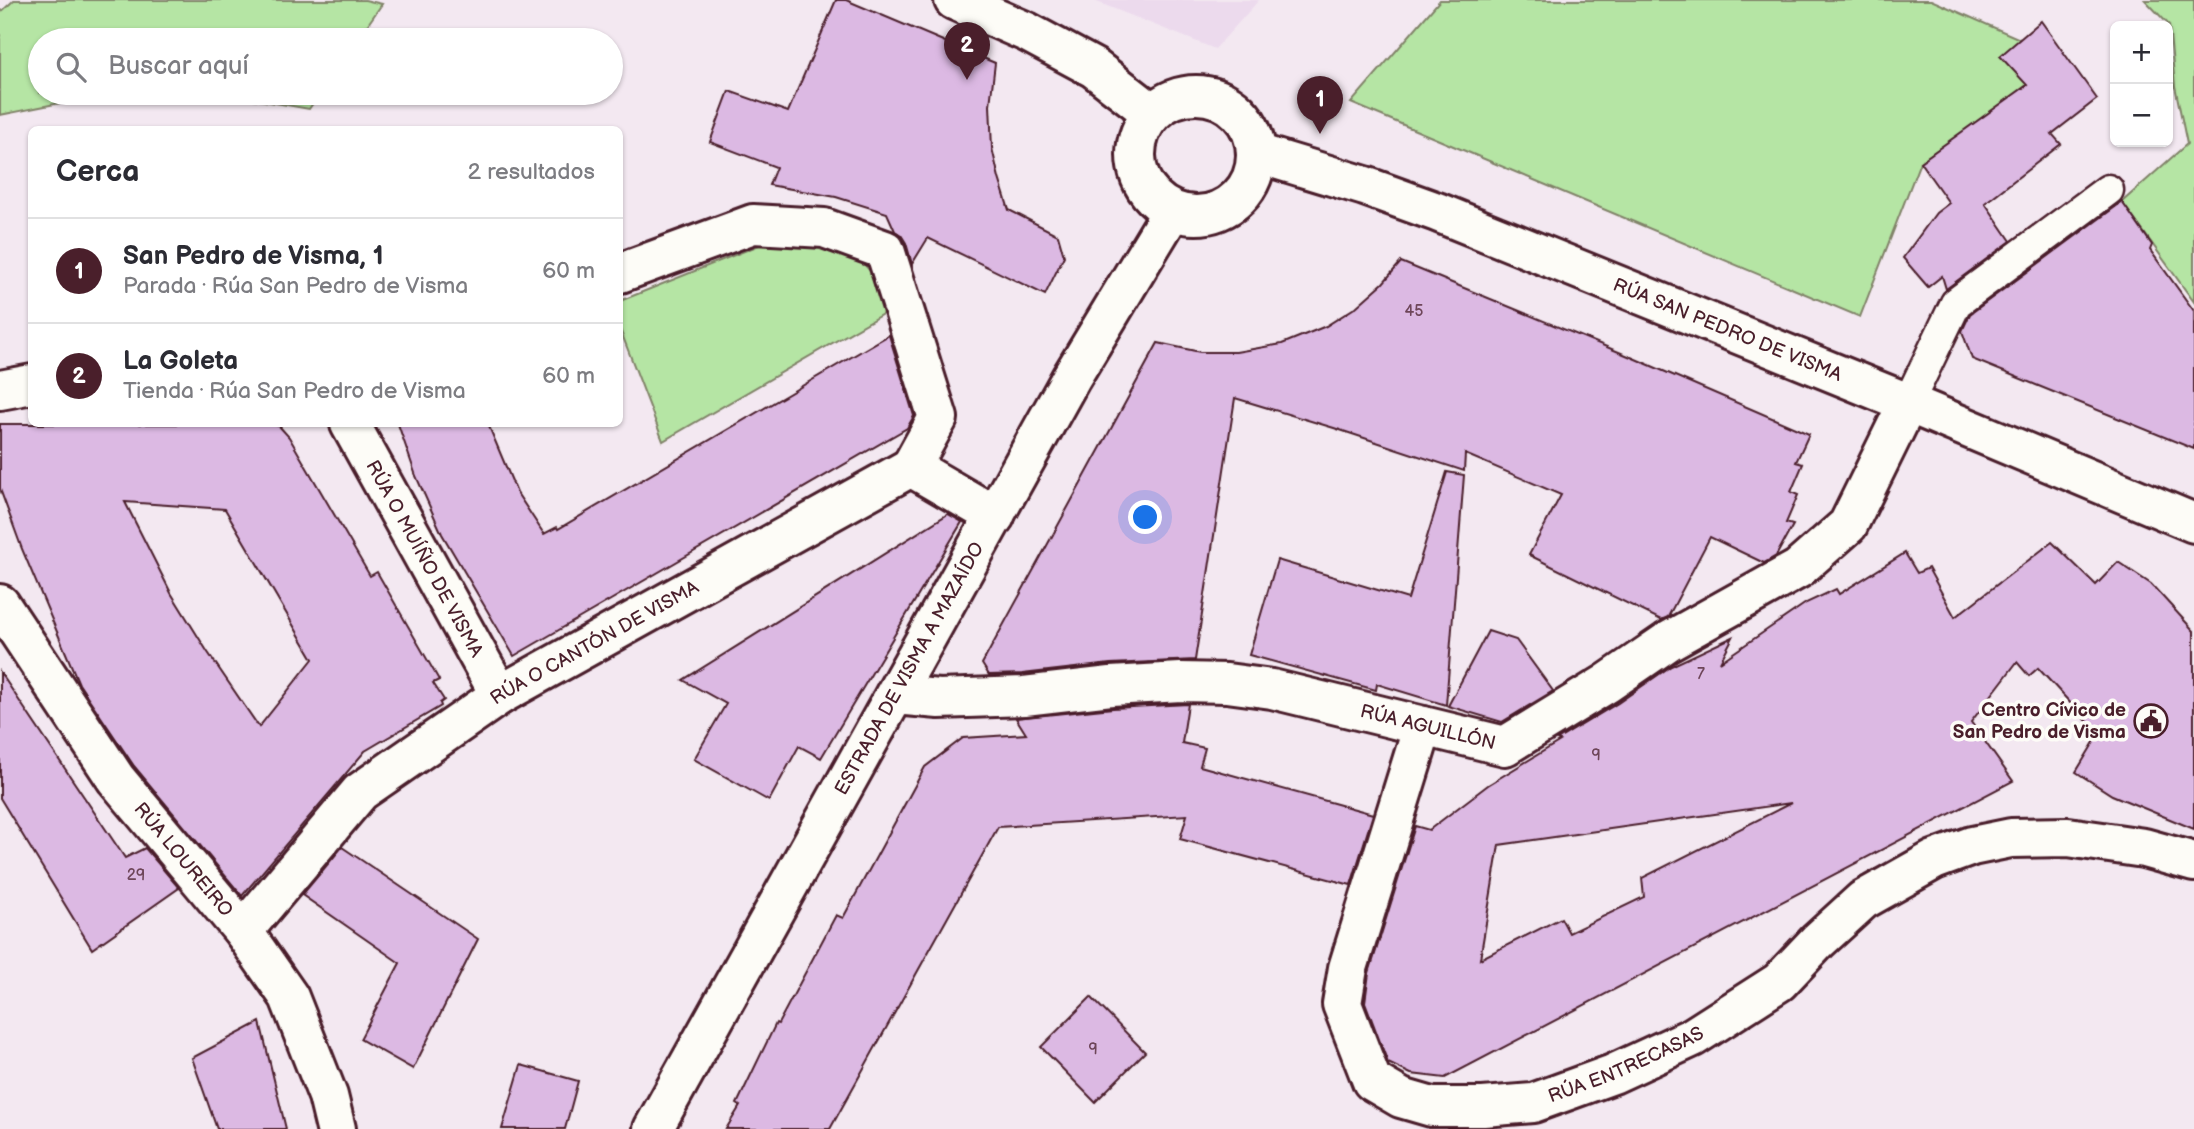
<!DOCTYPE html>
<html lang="es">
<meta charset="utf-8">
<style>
body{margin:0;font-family:"Balsamiq Sans",sans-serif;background:#f7f7f7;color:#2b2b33}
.controls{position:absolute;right:21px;top:21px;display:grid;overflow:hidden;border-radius:10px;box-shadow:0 2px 5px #0004}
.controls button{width:63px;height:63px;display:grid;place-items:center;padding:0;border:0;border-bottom:2px solid #e1e1e2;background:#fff;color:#2b2b33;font:35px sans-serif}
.you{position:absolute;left:1146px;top:518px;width:24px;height:24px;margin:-18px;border:5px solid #fff;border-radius:50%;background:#1a73e8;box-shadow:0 0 0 10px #1a73e833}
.badge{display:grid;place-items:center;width:46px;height:46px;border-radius:50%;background:#4a1f2b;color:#fff;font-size:23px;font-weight:700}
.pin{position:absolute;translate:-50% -58px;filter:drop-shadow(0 2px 4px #0008)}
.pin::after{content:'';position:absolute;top:37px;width:24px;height:21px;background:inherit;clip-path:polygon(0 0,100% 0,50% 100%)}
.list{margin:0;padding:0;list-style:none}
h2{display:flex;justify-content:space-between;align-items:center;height:91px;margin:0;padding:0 28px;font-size:30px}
h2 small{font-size:23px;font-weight:400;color:#7c7c81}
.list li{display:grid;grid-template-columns:46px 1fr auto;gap:21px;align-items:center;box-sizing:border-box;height:105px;padding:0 28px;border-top:2px solid #e1e1e2}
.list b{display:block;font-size:26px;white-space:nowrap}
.list p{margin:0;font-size:23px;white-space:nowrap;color:#7c7c81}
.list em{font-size:23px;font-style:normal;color:#7c7c81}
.icon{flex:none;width:38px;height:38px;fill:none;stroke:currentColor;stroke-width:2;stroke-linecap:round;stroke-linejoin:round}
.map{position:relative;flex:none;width:2194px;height:1129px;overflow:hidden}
.search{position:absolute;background:#fff;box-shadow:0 2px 5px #0004;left:28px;top:28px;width:595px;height:77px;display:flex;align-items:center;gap:18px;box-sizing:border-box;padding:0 24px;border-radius:38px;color:#7c7c81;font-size:26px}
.panel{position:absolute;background:#fff;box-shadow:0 2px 5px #0004;left:28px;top:126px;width:595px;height:301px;border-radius:10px}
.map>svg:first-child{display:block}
</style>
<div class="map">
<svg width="2194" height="1129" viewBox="0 0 2194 1129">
<rect width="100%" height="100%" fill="#f3e8f1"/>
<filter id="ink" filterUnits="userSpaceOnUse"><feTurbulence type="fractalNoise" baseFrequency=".0143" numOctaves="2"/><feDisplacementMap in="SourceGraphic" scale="14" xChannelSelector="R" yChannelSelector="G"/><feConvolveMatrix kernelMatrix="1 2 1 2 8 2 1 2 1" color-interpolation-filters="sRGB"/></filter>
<g filter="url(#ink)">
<path fill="#ecdaed" d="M1092,0H1259L1215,49Z"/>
<g fill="#b5e5a4" stroke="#808268" stroke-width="2">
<path d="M14,0H365L382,4L357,40H40V93H110L0,115V13Z"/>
<path d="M1440,0H1931L2068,60L1920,162L1860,317L1351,103Z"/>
<path d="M2145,0H2194V302L2122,202L2187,144L2175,86L2169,25Z"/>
<path d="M220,93H320L309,109Z"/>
<path d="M772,240H812L847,253L863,263L881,283L891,309L663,441L620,329V301Z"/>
</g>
<g fill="#dcb9e3" stroke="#4a1f2b" stroke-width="2" fill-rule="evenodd">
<path d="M836,0H846L995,63L990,105L992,148L999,178L1009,210L1058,235L1064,256L1045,295L928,238L912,264L906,243L901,235L895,231L887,213L836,197L769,185L776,167L710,142L729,91L788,112Z"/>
<path d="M2041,21L2097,99L2052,134L2061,144L1985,203L2011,241L1946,289L1942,276L1928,287L1903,258L1936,213L1949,203L1920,162L2027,85L2000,56Z"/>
<path d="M2122,202L2152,245L2150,250L2194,311V449L1972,359L1962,331L1970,314Z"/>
<path d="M1401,262L1631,357L1809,434L1796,462L1803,464L1791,492L1798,495L1786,523L1793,525L1776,556L1764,563L1710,537L1668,617L1661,620L1529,555L1561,495L1465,454L1464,471L1334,428L1235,398L1195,660L1110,664L1022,674L989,675L982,664L1158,343L1200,352H1236L1282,344L1326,326L1356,307L1383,283Z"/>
<path d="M889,335L914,416L907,428L514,656L442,534L416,476L398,424H488L517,493L544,534L557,527L558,529Z"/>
<path d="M0,424H272L279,426L289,437L370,576L377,572L439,680L433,683L444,700L440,703L441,706L365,751L242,896L134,766L79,684L22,549L0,489ZM125,502L225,509L313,659L259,727L207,651L171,593Z"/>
<path d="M1447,472L1464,475L1446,705L1377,684L1376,690L1249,655L1277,560L1408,599Z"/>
<path d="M948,514L962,522L821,758L799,746L769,801L694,759L726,704L683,680Z"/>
<path d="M2052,542L2096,585L2118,562L2151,584L2194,631V829L2112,795L2076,772L2099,734L2038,668L2029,676L2017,662L1971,722L2013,781L1445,1078L1411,1074L1388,1063L1365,1002L1369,973L1415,826L1429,830L1488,785L1560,741L1557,740L1618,703L1671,666L1733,637L1720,662L1806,603L1836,589L1839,594L1905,553L1917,573L1928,568L1955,617ZM1791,803L1642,878L1644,897L1569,933L1561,918L1480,959L1499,845Z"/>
<path d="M1488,631L1516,640L1553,691L1502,722L1448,706Z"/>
<path d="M0,672L125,858L145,848L179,888L92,949L0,798Z"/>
<path d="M1188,704L1182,743L1205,748L1200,766L1373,814L1351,885L1180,839L1187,815L998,827L830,1129H726L740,1106L737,1104L776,1023L778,1024L836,915L843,918L925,767L963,738L1026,734L1016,718L1113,708Z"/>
<path d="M342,847L478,939L413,1069L360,1039L400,963L302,895Z"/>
<path d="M1091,997L1145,1052L1095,1102L1041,1047Z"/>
<path d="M260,1022L286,1129H217L192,1058Z"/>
<path d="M521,1065L578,1081L565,1129H502Z"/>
</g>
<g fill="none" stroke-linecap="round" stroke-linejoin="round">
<defs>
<path id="service" d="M1908,403L1956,303L2108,190"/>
<g id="minor">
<path d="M954,0L1027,32L1094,68L1152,113"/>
<circle cx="1196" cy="155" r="60"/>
<path id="s1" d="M1256,153L1365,186L1437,212L1908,403L2194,523"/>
<path d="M620,273L753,224L824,228L885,250L938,418L911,467"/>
<path d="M0,390L32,384"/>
<path id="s2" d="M350,424L500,695"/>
<path d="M911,467L995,516"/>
<path id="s3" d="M0,604L116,779L243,931L289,997L328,1096L336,1129"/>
<path id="s4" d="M895,695L939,699L1024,696L1111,686L1181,682L1227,683L1272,689L1505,746L1606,684L1667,642L1798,569L1848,525L1908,403"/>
<path id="s5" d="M1423,726L1348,968L1342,1004L1372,1081L1401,1098L1432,1107H1483L1533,1103L1613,1074L1693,1037L1779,982L1818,941L1863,900L1934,860L1972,846L2011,838L2068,837L2144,848L2194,862"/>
<path id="s6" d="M243,931L360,792L500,695L911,467"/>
<path id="s7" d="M653,1129L1071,378L1172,211"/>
</g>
</defs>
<use href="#service" stroke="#4a1f2b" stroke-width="35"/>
<use href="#minor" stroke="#4a1f2b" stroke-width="44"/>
<use href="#service" stroke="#fdfcf7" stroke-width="30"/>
<use href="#minor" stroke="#fdfcf7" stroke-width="38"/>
</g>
</g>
<defs>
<symbol id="civic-ring" viewBox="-11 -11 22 22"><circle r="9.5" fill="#fdfcf7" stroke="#4a1f2b" stroke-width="1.5"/><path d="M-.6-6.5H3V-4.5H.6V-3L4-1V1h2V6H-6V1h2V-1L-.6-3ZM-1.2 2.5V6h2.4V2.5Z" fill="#4a1f2b"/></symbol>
</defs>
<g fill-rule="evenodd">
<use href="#civic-ring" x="2132" y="702" width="38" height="38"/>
</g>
<g text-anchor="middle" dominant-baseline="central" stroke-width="7" stroke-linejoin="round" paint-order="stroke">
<g font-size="16" fill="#6e4659">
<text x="1414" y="311">45</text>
<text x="1701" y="674">7</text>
<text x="1596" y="755">9</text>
<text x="136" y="875">29</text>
<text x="1093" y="1049">9</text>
</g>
<g font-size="19" fill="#4a1f2b" stroke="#fdfcf7">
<text stroke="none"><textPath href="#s1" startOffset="504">RÚA SAN PEDRO DE VISMA</textPath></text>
<text stroke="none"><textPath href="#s2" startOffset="154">RÚA O MUÍÑO DE VISMA</textPath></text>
<text stroke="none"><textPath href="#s6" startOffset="460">RÚA O CANTÓN DE VISMA</textPath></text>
<text stroke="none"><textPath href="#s7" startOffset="527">ESTRADA DE VISMA A MAZAÍDO</textPath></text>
<text stroke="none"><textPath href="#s4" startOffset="539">RÚA AGUILLÓN</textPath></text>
<text stroke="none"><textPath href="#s3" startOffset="315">RÚA LOUREIRO</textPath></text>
<text stroke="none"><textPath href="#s5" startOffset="640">RÚA ENTRECASAS</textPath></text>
</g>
<g font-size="19" font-weight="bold" fill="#4a1f2b" stroke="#fdfcf7" text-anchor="end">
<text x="2126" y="710">Centro Cívico de<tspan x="2126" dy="22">San Pedro de Visma</tspan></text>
</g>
</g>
</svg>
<div class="controls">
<button>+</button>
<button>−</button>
</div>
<div class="you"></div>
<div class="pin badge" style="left:1320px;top:134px">1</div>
<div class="pin badge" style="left:967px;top:80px">2</div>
<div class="search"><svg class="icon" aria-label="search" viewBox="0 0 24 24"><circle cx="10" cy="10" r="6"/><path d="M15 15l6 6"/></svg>Buscar aquí</div>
<section class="panel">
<h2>Cerca<small>2 resultados</small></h2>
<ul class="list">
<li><span class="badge">1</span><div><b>San Pedro de Visma, 1</b><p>Parada · Rúa San Pedro de Visma</p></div><em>60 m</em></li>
<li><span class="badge">2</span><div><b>La Goleta</b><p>Tienda · Rúa San Pedro de Visma</p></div><em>60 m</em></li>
</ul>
</section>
</div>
